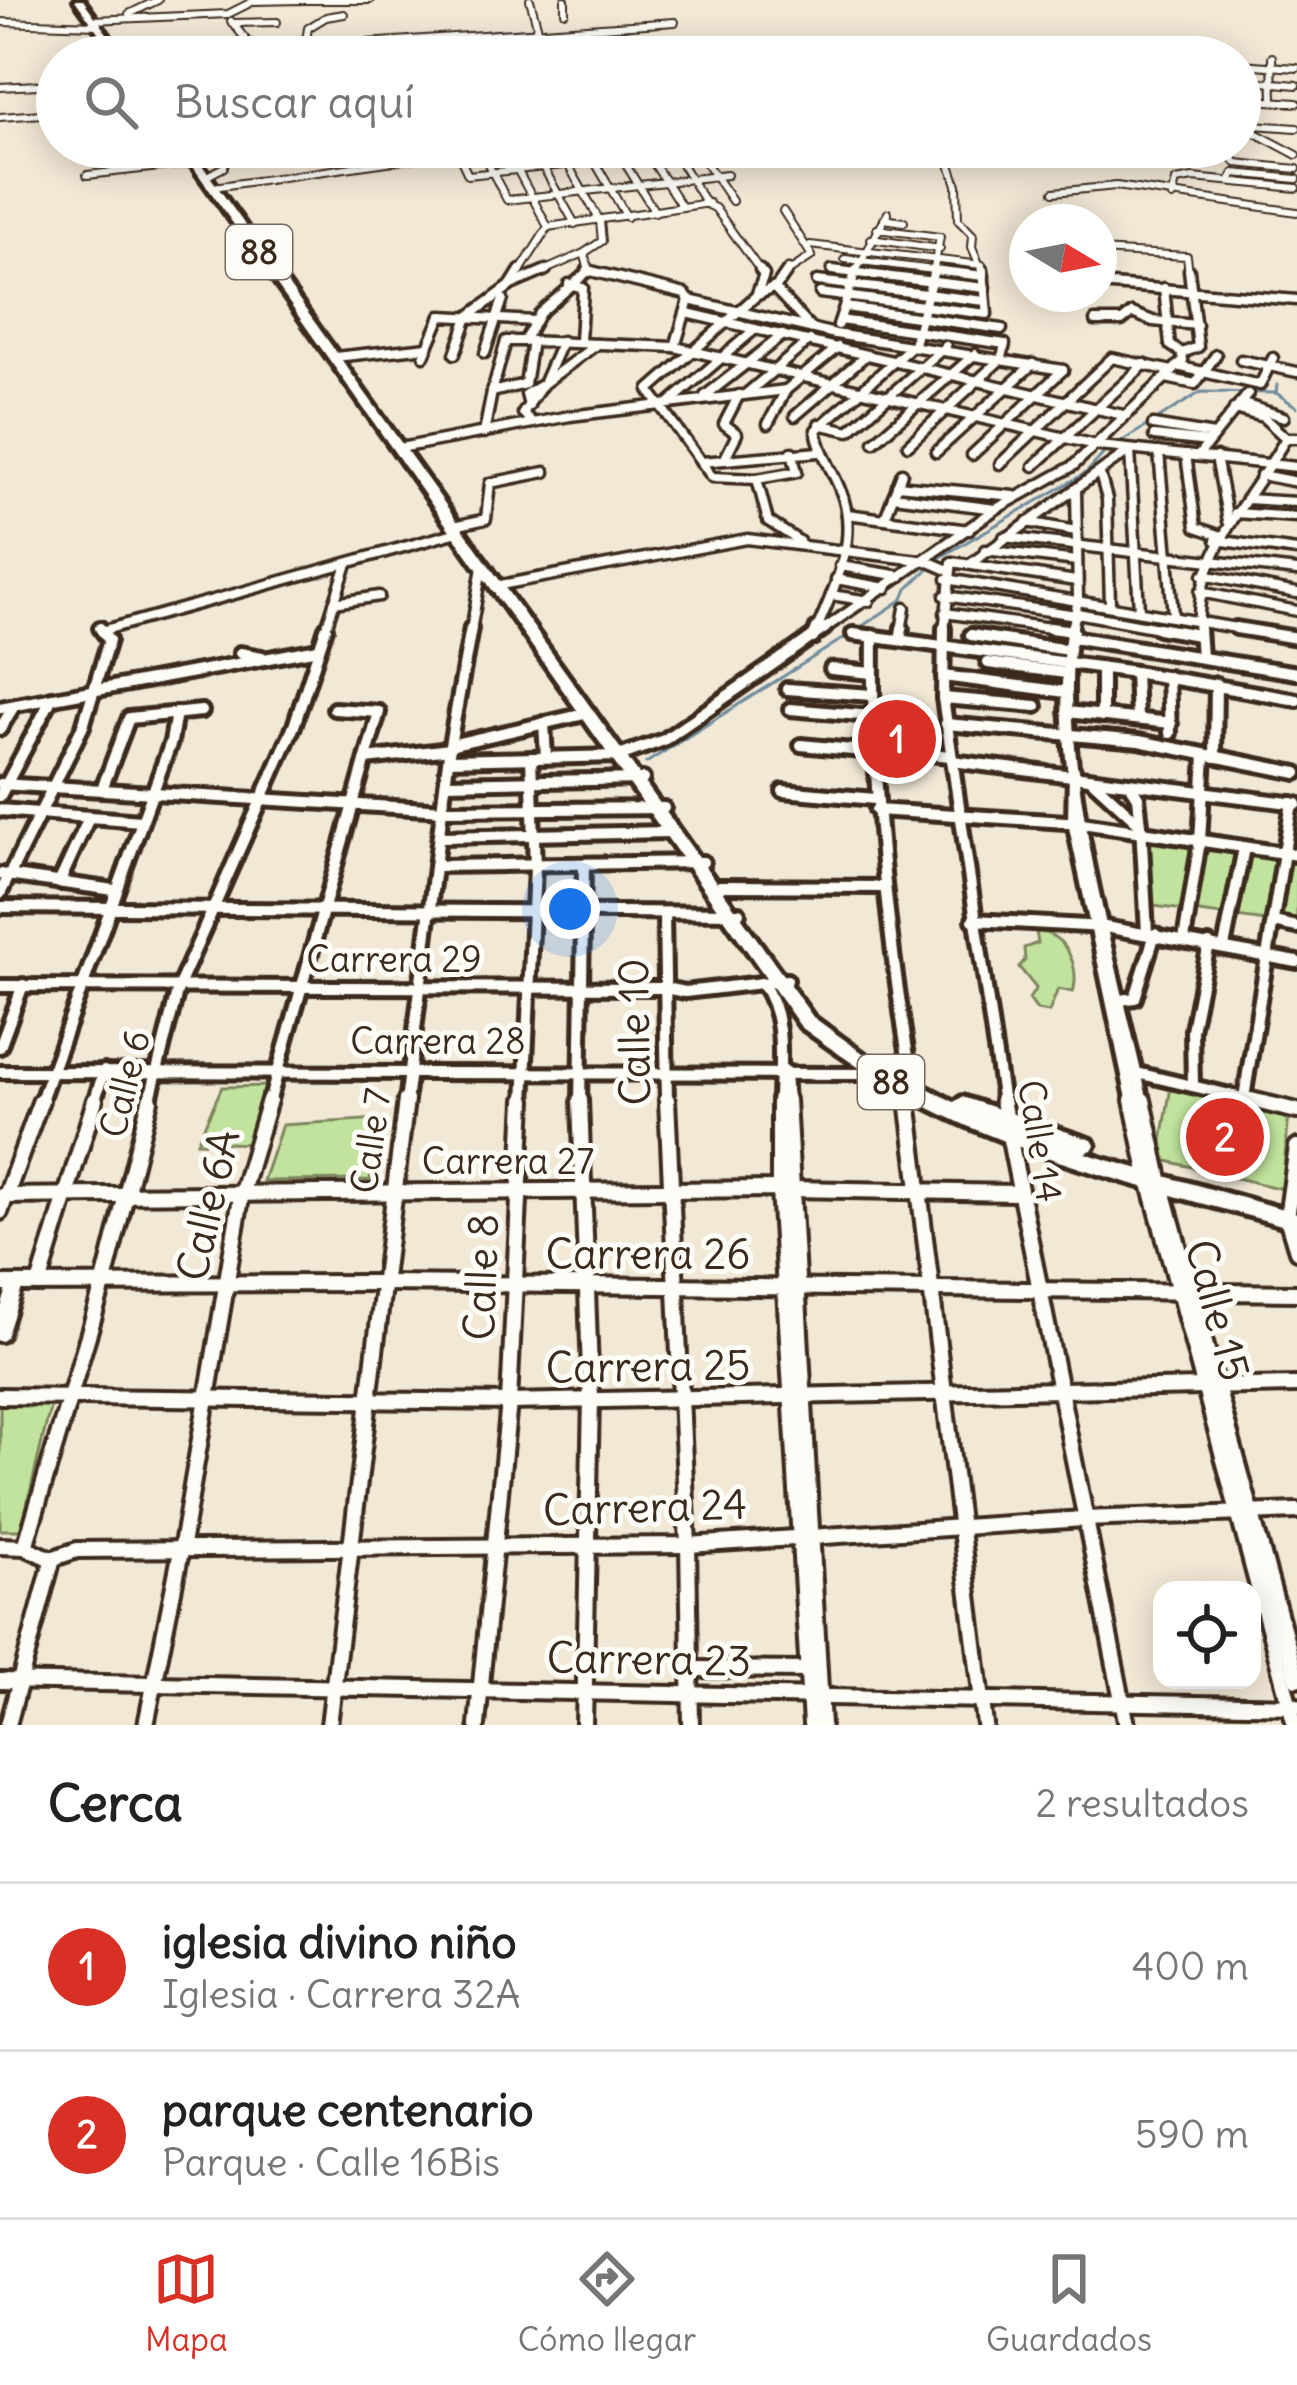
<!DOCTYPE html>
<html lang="es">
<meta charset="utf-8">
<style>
body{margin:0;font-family:Delius,sans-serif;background:#f6f6f6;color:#222}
.controls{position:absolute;right:36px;bottom:36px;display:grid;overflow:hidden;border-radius:24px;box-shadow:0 6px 30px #0003}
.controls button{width:108px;height:108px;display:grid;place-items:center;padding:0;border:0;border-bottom:3px solid #e0e0e0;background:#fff;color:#222;font:60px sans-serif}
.compass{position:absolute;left:1009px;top:204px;width:108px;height:108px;border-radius:50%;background:#fff;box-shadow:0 6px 30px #0003;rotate:100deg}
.you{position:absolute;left:570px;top:909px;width:42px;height:42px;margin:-30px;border:9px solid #fff;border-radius:50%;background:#1a73e8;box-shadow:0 0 0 18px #1a73e833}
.badge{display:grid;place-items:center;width:78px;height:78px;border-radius:50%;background:#d93025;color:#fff;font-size:39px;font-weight:700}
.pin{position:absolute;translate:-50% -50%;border:6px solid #fff;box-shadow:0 3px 12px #0006}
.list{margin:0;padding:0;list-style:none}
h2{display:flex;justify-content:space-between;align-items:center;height:156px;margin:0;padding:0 48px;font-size:51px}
h2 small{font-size:39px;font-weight:400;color:#767676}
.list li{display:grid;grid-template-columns:78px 1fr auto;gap:36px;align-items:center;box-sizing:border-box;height:168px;padding:0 48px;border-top:3px solid #e0e0e0}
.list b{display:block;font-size:45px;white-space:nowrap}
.list p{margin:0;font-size:39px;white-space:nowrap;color:#767676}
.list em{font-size:39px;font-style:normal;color:#767676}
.icon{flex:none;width:66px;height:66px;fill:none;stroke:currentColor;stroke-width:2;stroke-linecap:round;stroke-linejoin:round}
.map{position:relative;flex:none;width:1297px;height:1725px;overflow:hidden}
.search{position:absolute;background:#fff;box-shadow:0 6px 30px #0003;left:36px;right:36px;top:36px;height:132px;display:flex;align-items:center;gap:30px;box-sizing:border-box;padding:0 42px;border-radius:66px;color:#767676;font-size:45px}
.sheet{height:492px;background:#fff}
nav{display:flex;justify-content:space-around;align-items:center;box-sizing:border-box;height:168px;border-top:3px solid #e0e0e0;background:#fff;font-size:33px;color:#767676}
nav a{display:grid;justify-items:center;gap:6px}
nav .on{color:#d93025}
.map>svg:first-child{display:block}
</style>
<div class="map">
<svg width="1297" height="1725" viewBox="0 0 1297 1725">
<rect width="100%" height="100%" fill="#f2e8d6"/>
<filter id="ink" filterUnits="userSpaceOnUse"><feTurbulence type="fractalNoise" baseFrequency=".00833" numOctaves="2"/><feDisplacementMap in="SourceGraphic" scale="24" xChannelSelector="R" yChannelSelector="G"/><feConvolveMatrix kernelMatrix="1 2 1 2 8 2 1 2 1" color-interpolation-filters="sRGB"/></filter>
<g filter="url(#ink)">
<g fill="#c1e39d" stroke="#7e865e" stroke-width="3">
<path d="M1146,842L1297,861V925L1146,905Z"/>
<path d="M1036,932C1065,932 1081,967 1073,992L1058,989L1049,1012L1037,1010L1029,999L1036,988L1019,967L1025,960L1024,948L1038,943Z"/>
<path d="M270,1086L255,1144L197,1142L222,1087Z"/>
<path d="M1171,1086L1289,1115L1282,1189L1159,1159Z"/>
<path d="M380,1119L370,1180L263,1181L282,1125Z"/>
<path d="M0,1402L51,1404L21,1530H0Z"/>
</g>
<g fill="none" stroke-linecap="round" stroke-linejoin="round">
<g stroke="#708c9e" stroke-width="3">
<path d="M1277,385L1276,393L1297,407"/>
<path d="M1116,445L1201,392L1276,393"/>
<path d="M855,631L903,599L907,589L941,557L1087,472L1107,450"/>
<path d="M646,763L847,636"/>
</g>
<defs>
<g id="minor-far3">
<path d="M301,0H370"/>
<path d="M565,0V12"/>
<path d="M129,14L158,0"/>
<path d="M93,20L228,14L254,1L303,0"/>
<path d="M231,21L247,41"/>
<path d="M0,22L98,25"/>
<path d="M232,23L277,22"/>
<path d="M305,46L308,28L326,17L344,14"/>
<path d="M990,50L992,57"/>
<path d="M162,57L675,22"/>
<path d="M322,57L331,50"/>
<path d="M527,57L537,25L530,0"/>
<path d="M1272,57L1273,101"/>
<path d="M1240,64L1297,68"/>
<path d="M1240,80L1297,85"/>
<path d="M0,87L57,84"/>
<path d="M1240,99L1297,103"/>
<path d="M0,117L57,113"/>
<path d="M1240,124L1297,128"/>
<path d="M1240,125L1297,155"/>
<path d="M455,147L468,175L698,151L732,201"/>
<path d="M479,147L507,200L727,175"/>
<path d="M505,147L548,227"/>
<path d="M532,147L575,224"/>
<path d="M558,147L600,221L602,241L584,253L590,273"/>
<path d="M586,147L627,217"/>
<path d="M615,147L655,212"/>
<path d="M944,147L957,185L958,220L973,235L972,247L983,273"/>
<path d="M1097,147H1119"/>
<path d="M1181,147L1232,157L1236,163L1297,169"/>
<path d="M675,153L706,204L715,208L762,273"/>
<path d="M649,156L682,207"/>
<path d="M87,175L196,163"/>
<path d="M207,176L224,167L226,155L241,147"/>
<path d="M1230,181L1234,173L1297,179"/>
<path d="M213,187L457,152"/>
<path d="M1054,192L1116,186L1297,212"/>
<path d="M1172,197L1176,181L1193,178L1297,188"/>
<path d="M783,211L812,256L786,273"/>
<path d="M884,219L904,222"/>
<path d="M548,227L709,203"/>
<path d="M877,229L940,237L933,273"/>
<path d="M871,239L940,249"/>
<path d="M810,245L982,265"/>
<path d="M1099,251L1187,256L1189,273"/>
<path d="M1102,252L1104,273"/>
<path d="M845,259L958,273"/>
<path d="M832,270L856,273"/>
<path d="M519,273L548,227"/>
<path d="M539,273L584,253"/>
<path d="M855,273L888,213"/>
</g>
<g id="minor-far2">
<path d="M587,270L685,294L689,300L675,347"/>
<path d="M760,270L764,275L756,296L649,390L712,477L757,479L797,472L792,452"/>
<path d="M832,270L985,288"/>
<path d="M933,270L984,276"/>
<path d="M1104,270L1105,285"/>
<path d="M587,272L540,313L524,341L675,347L1100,446L1297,467"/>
<path d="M817,281L985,301"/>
<path d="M569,284L583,288L580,341"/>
<path d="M1099,284L1297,300"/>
<path d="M511,285L546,270"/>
<path d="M774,288L811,328"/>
<path d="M1164,288L1170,345L1182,353"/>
<path d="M820,293L987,314L983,270"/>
<path d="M756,296L777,286L788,270"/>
<path d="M689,300L835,334L1063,370"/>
<path d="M845,307L1002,329"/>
<path d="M687,313L1123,415"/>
<path d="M1132,313L1153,321L1197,325"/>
<path d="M840,320L1005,344L1002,358L908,445"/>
<path d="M1095,321H1122L1132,313"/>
<path d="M838,325L856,270"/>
<path d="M524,341H506L492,392L525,384L532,341"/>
<path d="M485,353L503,299"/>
<path d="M1182,353L1198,347L1189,270"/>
<path d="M455,354L468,317L510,286L520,270"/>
<path d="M424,356L441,316L535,321"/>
<path d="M335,357L428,347"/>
<path d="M1241,360L1297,372"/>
<path d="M1177,366L1260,385L1273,358"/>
<path d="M1166,378L1195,384L1216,355"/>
<path d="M746,394L810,340"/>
<path d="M705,396L783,335"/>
<path d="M669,403L754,330"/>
<path d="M1240,403L1284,417"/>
<path d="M529,406L526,394L543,384L562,341"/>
<path d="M1234,409L1263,417L1286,438H1297"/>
<path d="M795,416L865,356"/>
<path d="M533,423L523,413L543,384L597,344"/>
<path d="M768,424L786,390L838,347"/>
<path d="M819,424L849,431L946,346"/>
<path d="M1153,425L1214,435"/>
<path d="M484,433L492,392"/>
<path d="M1154,436L1208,442"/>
<path d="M874,442L975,354"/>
<path d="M400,448L570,416L786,390"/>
<path d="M1130,450L1139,610"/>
<path d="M936,452L1033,364"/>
<path d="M1159,452L1173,615"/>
<path d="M972,455L1063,370"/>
<path d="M1186,455L1196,527L1219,535"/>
<path d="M1198,456L1248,394"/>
<path d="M1216,457L1228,521"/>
<path d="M725,458L737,434L724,424L739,395"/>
<path d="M701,462L819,452"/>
<path d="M1000,464L1112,358L1172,371"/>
<path d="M1034,466L1145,364"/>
<path d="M1100,474L1107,499L1110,604"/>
<path d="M1261,475L1297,482"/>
<path d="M757,479L768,521L799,541"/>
<path d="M897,485L1014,496"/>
<path d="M893,496L996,509"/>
<path d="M1246,499L1297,502"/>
<path d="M1235,513L1297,517"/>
<path d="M847,514L969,530"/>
<path d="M885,518L902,473"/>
<path d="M1027,522L1076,531"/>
<path d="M454,526L486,519L490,483L545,472"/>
<path d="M1004,537L1297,571"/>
<path d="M1216,540L1297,551"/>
<path d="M985,550L1077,561"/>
<path d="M970,564L1130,450"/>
<path d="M840,566L901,576"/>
<path d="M1203,575L1297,593"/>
<path d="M836,579L886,588"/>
<path d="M947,579L1254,631"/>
<path d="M495,586L747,539L927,561L948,570"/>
<path d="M1200,592L1297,611"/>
<path d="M831,595L869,601"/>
<path d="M945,596L1077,615"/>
<path d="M334,603L379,596"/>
<path d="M945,613L1071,631"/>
<path d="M1077,613L1175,631"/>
<path d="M101,631L458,532"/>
<path d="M325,631L347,564"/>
<path d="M471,631L482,567"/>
<path d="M816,631C834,588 860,539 841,492C833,471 820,453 816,430L914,344L934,270"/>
<path d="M821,631L996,509L1073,466L1183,361L1182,353"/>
<path d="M901,631L905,608"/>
<path d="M944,631L952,562L1076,581"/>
<path d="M1072,631L1078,599L1076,490"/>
<path d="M1199,631C1194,554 1251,500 1286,438"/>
</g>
<g id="minor-far1">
<path d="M944,628L943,698L1003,1103"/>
<path d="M1050,628L1073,631"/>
<path d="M1072,628C1048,754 1115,974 1143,1103"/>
<path d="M1158,628L1198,635"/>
<path d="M1199,628L1201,657"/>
<path d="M1236,628L1297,638"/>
<path d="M853,634L1135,672L1297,700"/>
<path d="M971,635L1068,650"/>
<path d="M873,636C871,786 887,933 912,1081L906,1087L908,1103"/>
<path d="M1071,637L1297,673"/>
<path d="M813,638L817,628"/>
<path d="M900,640L902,628"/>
<path d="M240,653L262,657"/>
<path d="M988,663L1066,673"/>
<path d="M1102,668V716"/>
<path d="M831,669L872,673"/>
<path d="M1135,672L1137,719"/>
<path d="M943,676L1066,692"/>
<path d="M1168,677L1170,733"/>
<path d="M787,689L872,695"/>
<path d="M943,698L1036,706"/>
<path d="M0,708L318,649"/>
<path d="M790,709L872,716"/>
<path d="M1067,712L1171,723"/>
<path d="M544,723L546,757"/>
<path d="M946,724L1139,741L1297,773"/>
<path d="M0,729L14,706"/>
<path d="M450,745L589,713"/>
<path d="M801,745L873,752"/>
<path d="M873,748L950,756"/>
<path d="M1215,757L1216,684"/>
<path d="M367,759L450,749"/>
<path d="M449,760L619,756L664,740L825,628"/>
<path d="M952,761L1297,804"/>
<path d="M1074,770L1073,822L1133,1103"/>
<path d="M1091,779L1141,825L1147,933"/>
<path d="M447,783L643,779"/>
<path d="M1129,783L1138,797L1141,825"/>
<path d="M0,784L445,810L664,808"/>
<path d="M102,789L129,718L202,711"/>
<path d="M783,791L875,799"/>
<path d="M0,796L52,698"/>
<path d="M0,810L141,821"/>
<path d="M876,810L1082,823L1297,855"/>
<path d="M441,837L669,832"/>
<path d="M436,866L703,862"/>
<path d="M0,874L114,890"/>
<path d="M59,883L89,818"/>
<path d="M720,886L883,887"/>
<path d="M0,894L83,726L109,640L100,628"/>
<path d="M0,907L739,913"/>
<path d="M664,913L667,1103"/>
<path d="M973,920L1105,927L1297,962"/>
<path d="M1273,922L1297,927"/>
<path d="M1184,940L1200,841L1205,755"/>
<path d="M1224,947L1244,848"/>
<path d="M762,983C787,1017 779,1062 779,1103"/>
<path d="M0,986L665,988L685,992L787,980"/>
<path d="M1121,1000L1135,998L1155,934"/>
<path d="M0,1047L23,985"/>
<path d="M785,1071L787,1103"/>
<path d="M0,1072L876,1074"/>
<path d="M1137,1073L1264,1103"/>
<path d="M1193,1086L1192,1030L1209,944"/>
<path d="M1244,1098L1292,803"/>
<path d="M40,1103L171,742L176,713"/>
<path d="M94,1103L104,1071"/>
<path d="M149,1103L178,988L294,726L326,628"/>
<path d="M269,1103L379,712L334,709"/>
<path d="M406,1103L450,745L471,628"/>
<path d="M524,1103L535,867L531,758"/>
<path d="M580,1103L584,865"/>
</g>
<g id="minor">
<path d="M580,1100L591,1399L584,1725"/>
<path d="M667,1100L688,1545L691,1725"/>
<path d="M779,1100V1189L811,1725"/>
<path d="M787,1100L822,1725"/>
<path d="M908,1100L985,1725"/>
<path d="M1002,1100L1127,1725"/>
<path d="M1132,1100L1148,1176L1295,1725"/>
<path d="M1143,1100L1160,1179L1297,1679"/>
<path d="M1251,1100L1297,1111"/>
<path d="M1297,1147L1287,1218L1297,1251"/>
<path d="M0,1196L790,1189L1017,1193"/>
<path d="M0,1212L41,1100"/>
<path d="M0,1284L385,1283L1297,1293"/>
<path d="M39,1284L95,1100"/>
<path d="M0,1334L16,1284"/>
<path d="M0,1396L509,1402L1297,1385"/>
<path d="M0,1546L25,1547L51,1559L77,1550L688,1545L1084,1519L1297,1511"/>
<path d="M25,1547L104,1282L150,1100"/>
<path d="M692,1669L807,1670"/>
<path d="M0,1681L1297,1706"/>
<path d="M8,1725L53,1558"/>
<path d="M146,1725L181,1551L242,1192L269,1100"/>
<path d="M329,1725L406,1100"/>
<path d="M477,1725L509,1402L524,1100"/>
</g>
<g id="highway">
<path d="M75,0H83L124,57H116Z"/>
<path d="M179,147H189L813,1017L867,1056L954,1102L962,1097L1092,1140L1095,1145L1092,1150L1085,1153L1104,1159L1297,1213V1229C1166,1193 1028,1162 908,1097C870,1076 835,1052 801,1027Z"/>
</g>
</defs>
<use href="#minor-far3" stroke="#3b2a1e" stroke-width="10"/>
<use href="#minor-far2" stroke="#3b2a1e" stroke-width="15"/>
<use href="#minor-far1" stroke="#3b2a1e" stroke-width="20"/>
<use href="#minor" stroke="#3b2a1e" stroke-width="22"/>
<use href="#highway" stroke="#3b2a1e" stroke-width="10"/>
<use href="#minor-far3" stroke="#fdfcf7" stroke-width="6"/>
<use href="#minor-far2" stroke="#fdfcf7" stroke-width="8"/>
<use href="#minor-far1" stroke="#fdfcf7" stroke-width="10"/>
<use href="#minor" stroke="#fdfcf7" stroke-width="14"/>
<use href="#highway" fill="#fdfcf7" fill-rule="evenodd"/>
</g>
</g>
<g text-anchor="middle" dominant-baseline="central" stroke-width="10" stroke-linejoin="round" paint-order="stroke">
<g fill="#fdfcf7" stroke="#75695f" stroke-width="3">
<rect x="226" y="225" width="66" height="54" rx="9"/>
<rect x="858" y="1055" width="66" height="54" rx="9"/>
</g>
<g font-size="33" font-weight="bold" fill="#3b2a1e">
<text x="259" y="252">88</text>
<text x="891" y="1082">88</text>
</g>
<g font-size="36" fill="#3b2a1e" stroke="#fdfcf7">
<text x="394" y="959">Carrera 29</text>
<text x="438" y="1041">Carrera 28</text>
<text transform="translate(125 1084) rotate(-76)">Calle 6</text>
<text transform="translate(371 1141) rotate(-82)">Calle 7</text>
<text transform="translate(1040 1141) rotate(81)">Calle 14</text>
<text x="508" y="1161">Carrera 27</text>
</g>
<g font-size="42" fill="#3b2a1e" stroke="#fdfcf7">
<text transform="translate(634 1032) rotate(-91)">Calle 10</text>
<text transform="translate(208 1205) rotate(-77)">Calle 6A</text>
<text x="648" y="1254">Carrera 26</text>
<text transform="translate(481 1277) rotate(-88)">Calle 8</text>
<text transform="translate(1218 1310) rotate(75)">Calle 15</text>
<text transform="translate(648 1366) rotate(-1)">Carrera 25</text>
<text transform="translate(645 1507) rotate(-2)">Carrera 24</text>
<text transform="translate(649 1659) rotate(1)">Carrera 23</text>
</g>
</g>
</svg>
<div class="controls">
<button><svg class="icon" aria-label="locate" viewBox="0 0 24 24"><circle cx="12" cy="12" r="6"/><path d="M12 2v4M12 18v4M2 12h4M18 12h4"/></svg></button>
</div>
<svg class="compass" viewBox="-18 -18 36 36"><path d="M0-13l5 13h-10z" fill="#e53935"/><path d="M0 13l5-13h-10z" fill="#767676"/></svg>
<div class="you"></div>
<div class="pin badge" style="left:897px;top:739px">1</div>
<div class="pin badge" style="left:1225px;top:1137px">2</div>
<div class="search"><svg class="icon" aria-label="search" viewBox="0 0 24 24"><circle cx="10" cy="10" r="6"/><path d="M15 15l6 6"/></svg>Buscar aquí</div>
</div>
<section class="sheet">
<h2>Cerca<small>2 resultados</small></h2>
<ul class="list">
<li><span class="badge">1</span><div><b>iglesia divino niño</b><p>Iglesia · Carrera 32A</p></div><em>400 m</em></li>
<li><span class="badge">2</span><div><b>parque centenario</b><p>Parque · Calle 16Bis</p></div><em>590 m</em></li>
</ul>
</section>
<nav>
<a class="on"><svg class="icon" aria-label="map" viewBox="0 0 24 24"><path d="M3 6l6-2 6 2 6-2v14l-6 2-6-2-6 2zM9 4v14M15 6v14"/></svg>Mapa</a>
<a><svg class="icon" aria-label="directions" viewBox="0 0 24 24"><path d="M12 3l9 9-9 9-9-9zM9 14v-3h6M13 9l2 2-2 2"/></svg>Cómo llegar</a>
<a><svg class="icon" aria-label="saved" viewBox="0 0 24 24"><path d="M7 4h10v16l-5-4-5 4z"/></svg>Guardados</a>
</nav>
